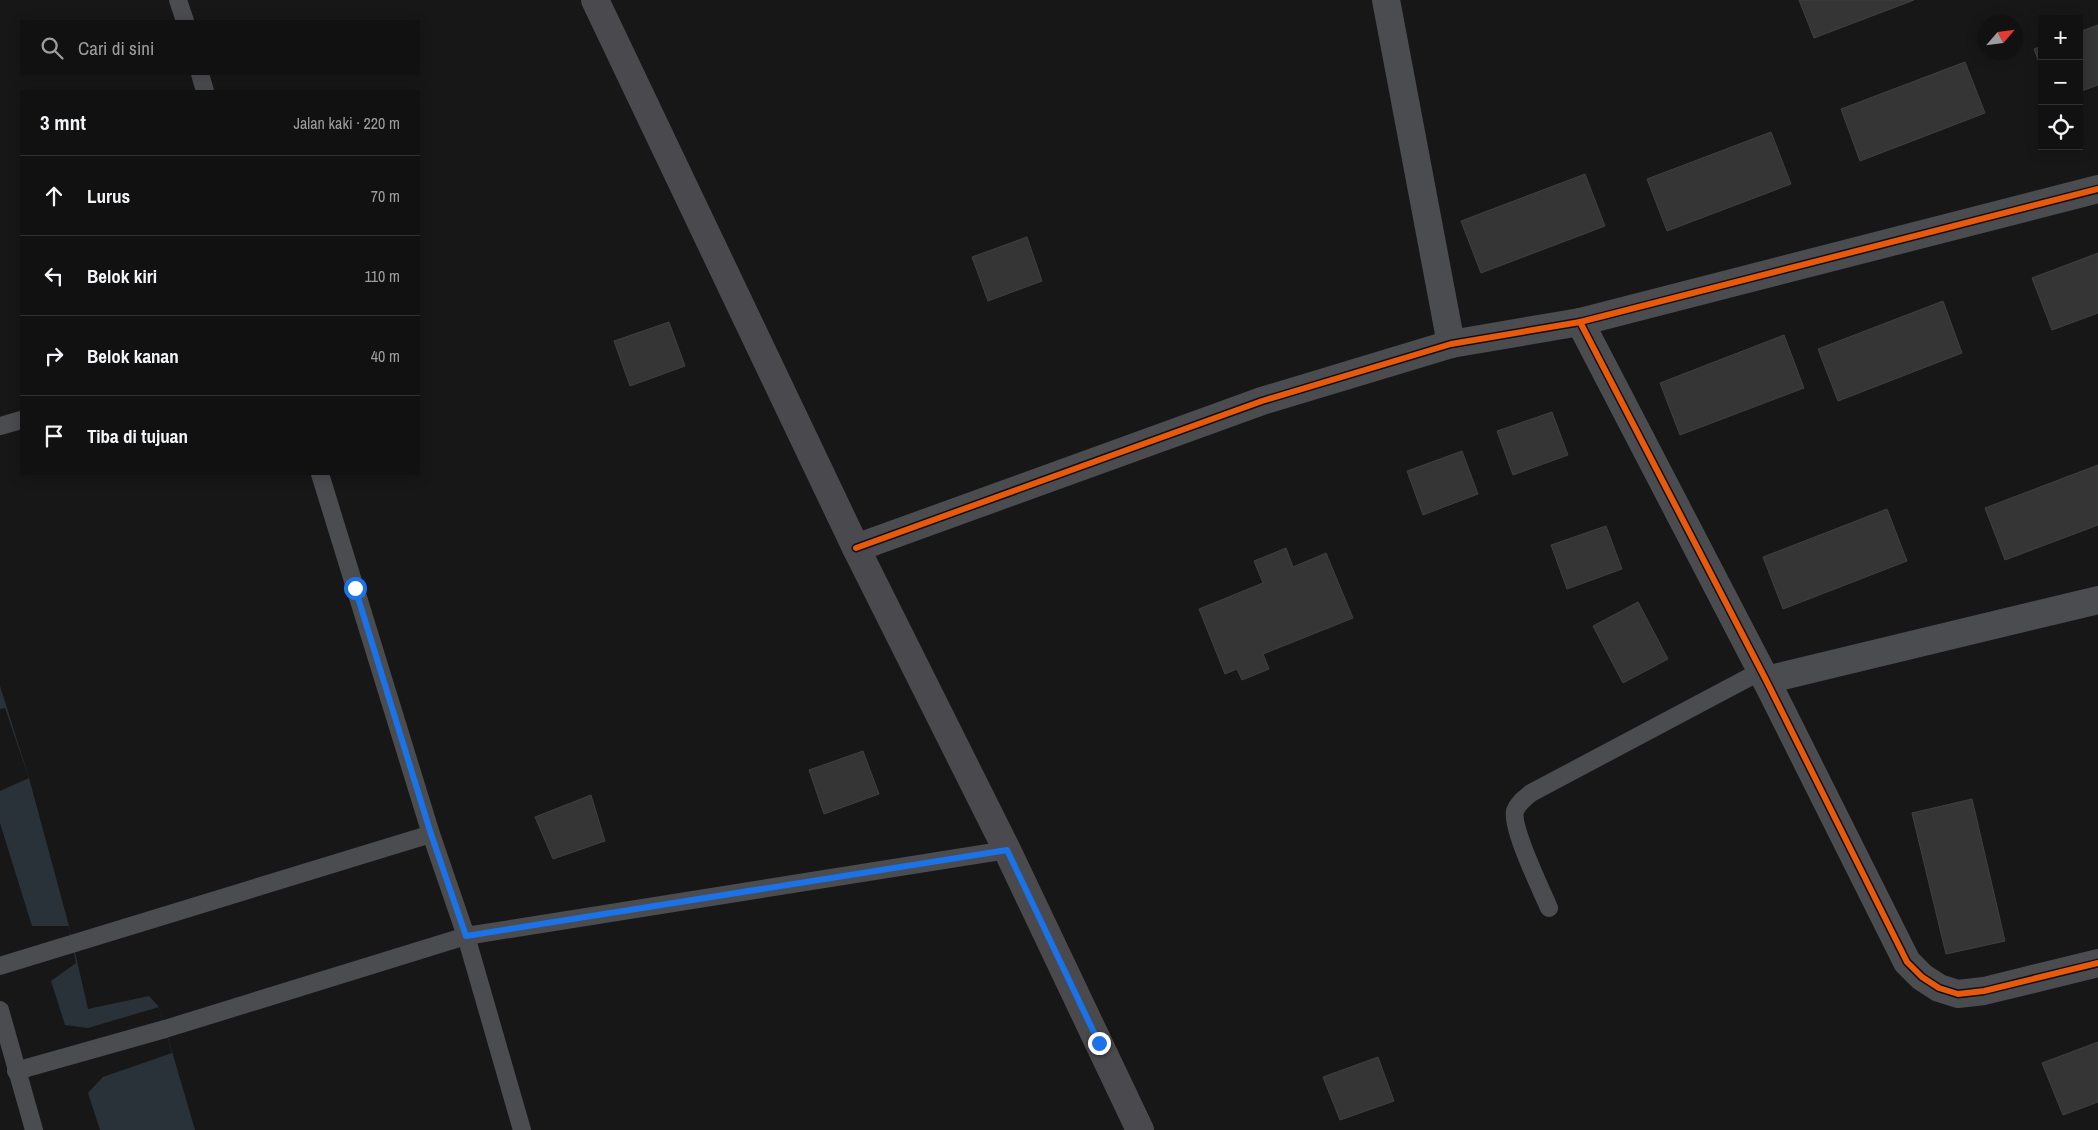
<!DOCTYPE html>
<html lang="id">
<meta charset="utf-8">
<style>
body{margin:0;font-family:"Archivo Narrow",sans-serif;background:#1e1f1f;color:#f1f3f6}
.controls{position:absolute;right:15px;top:15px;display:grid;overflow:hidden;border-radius:0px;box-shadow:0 2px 12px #0003}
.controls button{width:45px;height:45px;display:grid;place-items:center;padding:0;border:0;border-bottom:1px solid #303131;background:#111;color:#f1f3f6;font:25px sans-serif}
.compass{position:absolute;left:1978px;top:15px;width:45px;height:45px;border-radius:50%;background:#111;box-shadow:0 2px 12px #0003;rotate:62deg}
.stop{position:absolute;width:15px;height:15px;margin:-11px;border:4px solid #1a73e8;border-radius:50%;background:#fff}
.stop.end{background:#1a73e8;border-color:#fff;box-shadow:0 1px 5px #0008}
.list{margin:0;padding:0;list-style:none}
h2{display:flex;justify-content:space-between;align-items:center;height:65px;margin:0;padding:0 20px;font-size:21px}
h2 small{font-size:16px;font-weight:400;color:#9c9d9f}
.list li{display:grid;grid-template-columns:32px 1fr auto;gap:15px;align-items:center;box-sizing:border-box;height:80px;padding:0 20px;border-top:1px solid #303131}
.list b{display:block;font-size:19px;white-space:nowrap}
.list em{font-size:16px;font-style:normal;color:#9c9d9f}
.icon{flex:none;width:28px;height:28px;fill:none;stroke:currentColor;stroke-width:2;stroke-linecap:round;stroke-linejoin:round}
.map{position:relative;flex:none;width:2098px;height:1130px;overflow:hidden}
.search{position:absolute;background:#111;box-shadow:0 2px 12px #0003;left:20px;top:20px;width:400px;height:55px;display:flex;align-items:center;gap:12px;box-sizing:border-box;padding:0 18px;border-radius:0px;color:#9c9d9f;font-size:19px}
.panel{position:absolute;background:#111;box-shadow:0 2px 12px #0003;left:20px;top:90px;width:400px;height:385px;border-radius:0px}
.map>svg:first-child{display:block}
</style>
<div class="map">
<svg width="2098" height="1130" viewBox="0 0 2098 1130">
<rect width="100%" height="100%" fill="#171717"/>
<path fill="#2a3239" d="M0,686L29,778L69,926L88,1009L149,996L159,1007L195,1130H0Z"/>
<g fill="#171717">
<path d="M5,708L29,778L0,791V709Z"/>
<path d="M0,823L32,926H69L76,963L51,981L65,1025L88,1028L159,1007L172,1053L103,1077L88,1093L100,1130H0Z"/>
</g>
<g fill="#353536" stroke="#3f4043">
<path d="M1799,0H1914L1814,38Z"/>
<path d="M2098,25V85L2079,92V32Z"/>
<path d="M2042,46V70L2034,49Z"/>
<path d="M1965,62L1985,113L1860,161L1841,109Z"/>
<path d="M1771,132L1791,184L1667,231L1647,179Z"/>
<path d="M1585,174L1605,226L1481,273L1461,221Z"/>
<path d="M1027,237L1042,281L988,301L972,257Z"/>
<path d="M2098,253V313L2052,330L2032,278Z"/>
<path d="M1943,301L1962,353L1838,401L1818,349Z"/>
<path d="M669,322L685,366L630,386L614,341Z"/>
<path d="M1784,335L1804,388L1680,435L1660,383Z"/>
<path d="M1552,412L1568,455L1513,475L1497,431Z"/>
<path d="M1462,451L1478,494L1423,515L1407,471Z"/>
<path d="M2098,465V525L2005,560L1985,508Z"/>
<path d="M1887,509L1907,561L1783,609L1763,557Z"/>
<path d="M1606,526L1622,569L1567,589L1551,545Z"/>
<path d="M1286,548L1293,567L1326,553L1353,618L1263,654L1269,669L1242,680L1237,669L1225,674L1199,609L1263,583L1254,561Z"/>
<path d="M1638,602L1668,659L1623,683L1593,626Z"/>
<path d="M863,751L879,794L824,814L809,770Z"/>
<path d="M591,795L605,841L553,859L535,817Z"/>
<path d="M1972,799L2005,941L1946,954L1912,813Z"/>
<path d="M2098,1042V1102L2063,1115L2042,1063Z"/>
<path d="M1378,1057L1394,1101L1340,1120L1323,1077Z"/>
</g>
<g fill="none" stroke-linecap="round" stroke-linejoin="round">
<g stroke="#4b4c50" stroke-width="18">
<path d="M178,0L185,21"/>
<path d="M200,74L205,91"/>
<path d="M0,426L21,420"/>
<path d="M320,474L431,834L466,936L1007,850"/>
<path d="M1549,908C1541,889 1511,828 1515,811C1518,803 1525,798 1531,793L1761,671"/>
<path d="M0,966L431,834"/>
<path d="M0,1010L34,1130"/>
<path d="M16,1071L165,1029L466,936L522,1130"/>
</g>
<g stroke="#4b4c50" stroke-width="28">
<path d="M1386,0L1451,344"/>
<path d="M1580,322L1766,680L1907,962L1922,977L1939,988L1958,994L1984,991L2098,963"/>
<path d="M856,548L1262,401L1451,344L1580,322L2098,189"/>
<path d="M1766,680L2098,600"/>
</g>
<path stroke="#4a4a4e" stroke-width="28" d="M595,0L856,548L1007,850L1140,1130"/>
<defs>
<g id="cycleway">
<path d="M1580,322L1766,680L1907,962L1922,977L1939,988L1958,994L1984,991L2098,963"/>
<path d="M856,548L1262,401L1451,344L1580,322L2098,189"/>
</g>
</defs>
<use href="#cycleway" stroke="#111113" stroke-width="9"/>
<use href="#cycleway" stroke="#e8590c" stroke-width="6"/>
</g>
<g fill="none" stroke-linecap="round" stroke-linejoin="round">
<path stroke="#1a73e8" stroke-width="6" d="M355,588L431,834L466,936L1007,850L1099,1043"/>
</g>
</svg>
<div class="controls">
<button>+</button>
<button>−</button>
<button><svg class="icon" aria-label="locate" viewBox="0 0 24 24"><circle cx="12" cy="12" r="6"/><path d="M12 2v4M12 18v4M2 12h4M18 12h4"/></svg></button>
</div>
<svg class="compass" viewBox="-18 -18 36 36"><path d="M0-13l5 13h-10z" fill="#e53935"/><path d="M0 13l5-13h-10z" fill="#9c9d9f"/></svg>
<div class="stop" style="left:355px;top:588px"></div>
<div class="stop end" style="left:1099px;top:1043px"></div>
<div class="search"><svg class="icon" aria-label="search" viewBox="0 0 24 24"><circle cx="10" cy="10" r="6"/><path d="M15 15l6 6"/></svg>Cari di sini</div>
<section class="panel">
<h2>3 mnt<small>Jalan kaki · 220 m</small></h2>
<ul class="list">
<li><svg class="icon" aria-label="ahead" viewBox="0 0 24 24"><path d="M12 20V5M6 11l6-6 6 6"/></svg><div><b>Lurus</b></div><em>70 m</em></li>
<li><svg class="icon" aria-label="left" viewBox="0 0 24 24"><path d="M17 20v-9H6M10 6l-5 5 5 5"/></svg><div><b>Belok kiri</b></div><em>110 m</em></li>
<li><svg class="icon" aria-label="right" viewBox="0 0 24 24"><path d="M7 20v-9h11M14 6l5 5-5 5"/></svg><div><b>Belok kanan</b></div><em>40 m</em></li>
<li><svg class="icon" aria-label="arrive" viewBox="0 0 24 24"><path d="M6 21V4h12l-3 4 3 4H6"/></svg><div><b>Tiba di tujuan</b></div></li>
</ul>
</section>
</div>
